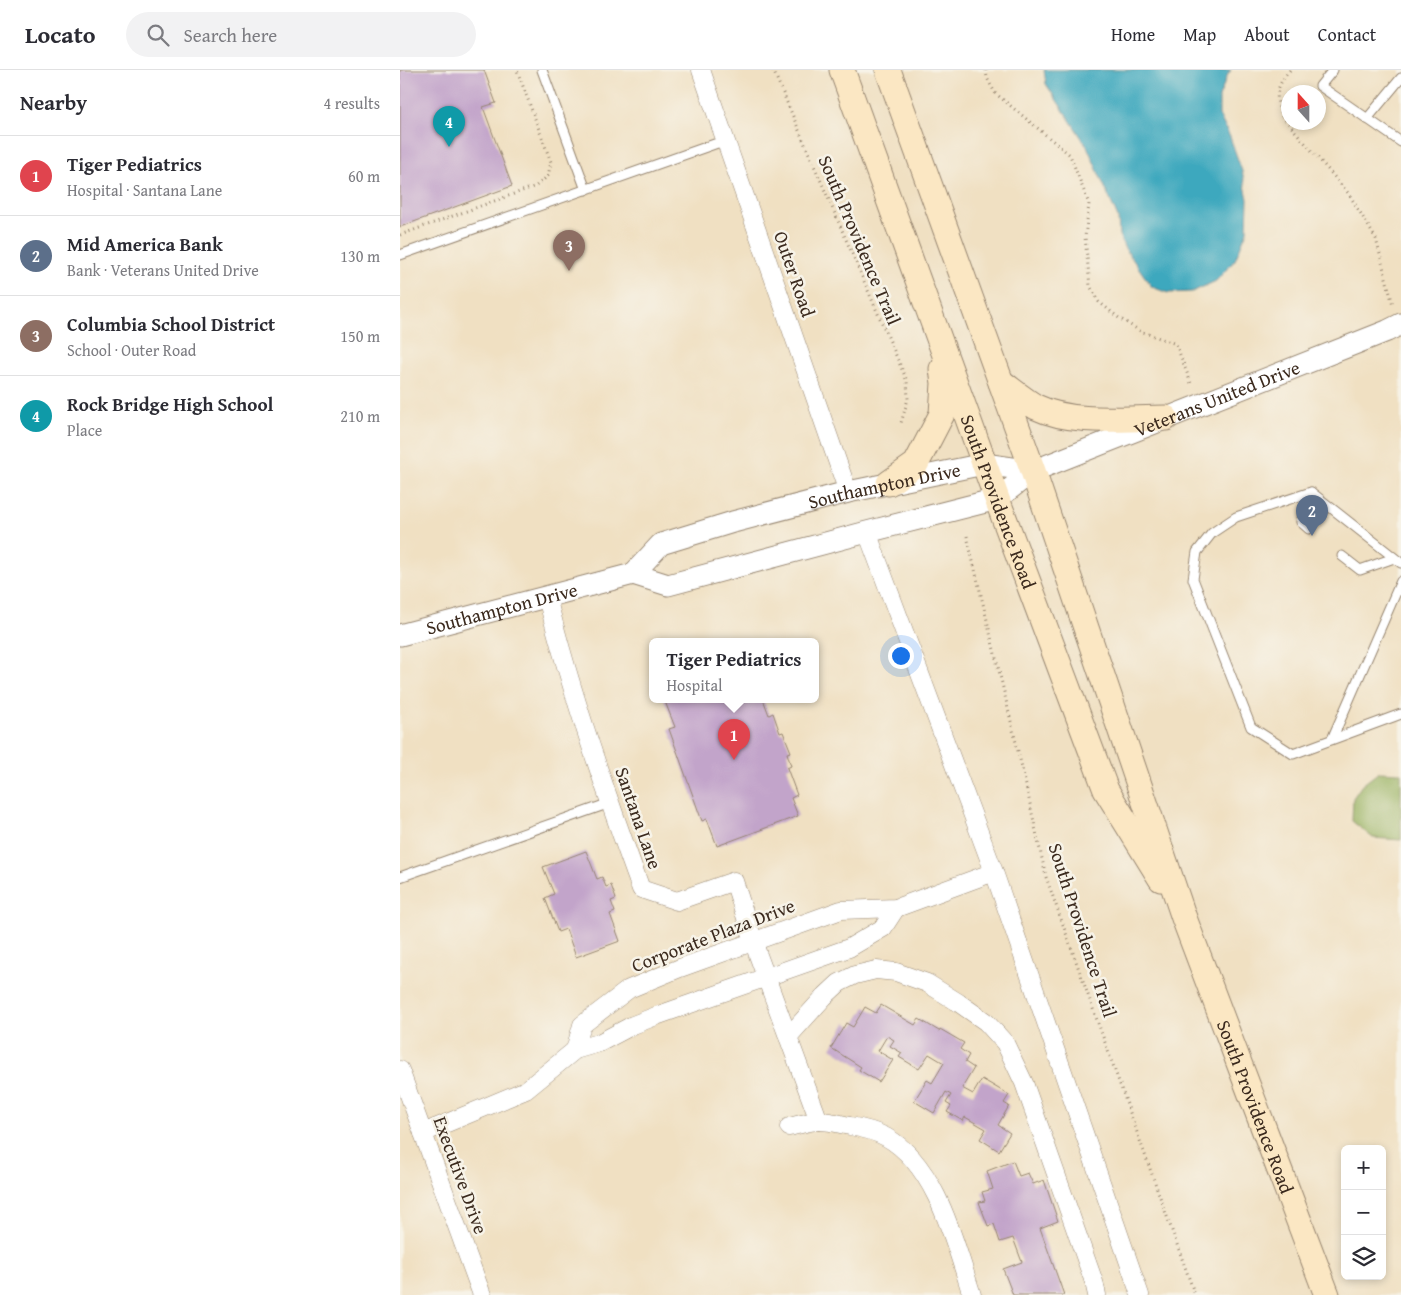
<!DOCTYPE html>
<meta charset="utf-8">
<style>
body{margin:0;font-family:"Gentium Book Plus",serif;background:#f2f2f3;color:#2b2b33}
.controls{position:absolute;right:15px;bottom:15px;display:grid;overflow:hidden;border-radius:8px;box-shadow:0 2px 8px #0003}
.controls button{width:45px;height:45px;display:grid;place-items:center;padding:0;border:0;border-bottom:1px solid #e1e1e2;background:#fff;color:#2b2b33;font:25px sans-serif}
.compass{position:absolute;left:881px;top:15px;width:45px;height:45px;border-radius:50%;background:#fff;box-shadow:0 2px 8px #0003;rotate:339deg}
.you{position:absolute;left:500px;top:585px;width:18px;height:18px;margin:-12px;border:4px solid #fff;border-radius:50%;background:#1a73e8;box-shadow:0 0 0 8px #1a73e833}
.badge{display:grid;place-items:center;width:32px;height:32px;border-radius:50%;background:#2563eb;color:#fff;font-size:16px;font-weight:700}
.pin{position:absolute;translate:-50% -41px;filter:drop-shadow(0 1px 2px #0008)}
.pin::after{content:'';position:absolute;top:26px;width:18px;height:15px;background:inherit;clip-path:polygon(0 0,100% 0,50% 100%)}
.popup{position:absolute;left:249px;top:568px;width:170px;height:65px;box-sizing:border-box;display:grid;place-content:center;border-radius:8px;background:#fff;filter:drop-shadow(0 1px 4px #0005);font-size:16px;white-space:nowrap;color:#7c7c81}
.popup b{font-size:19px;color:#2b2b33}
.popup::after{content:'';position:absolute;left:50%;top:100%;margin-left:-10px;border:10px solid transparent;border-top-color:#fff}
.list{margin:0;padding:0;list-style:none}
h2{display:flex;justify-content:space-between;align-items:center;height:65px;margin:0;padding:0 20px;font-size:21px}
h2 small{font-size:16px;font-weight:400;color:#7c7c81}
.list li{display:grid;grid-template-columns:32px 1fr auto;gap:15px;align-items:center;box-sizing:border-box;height:80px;padding:0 20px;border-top:1px solid #e1e1e2}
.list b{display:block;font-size:19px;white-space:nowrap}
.list p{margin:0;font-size:16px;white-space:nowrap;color:#7c7c81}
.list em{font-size:16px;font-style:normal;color:#7c7c81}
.icon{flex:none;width:28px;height:28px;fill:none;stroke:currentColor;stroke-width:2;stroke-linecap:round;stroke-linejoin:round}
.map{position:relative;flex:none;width:1001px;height:1225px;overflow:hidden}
header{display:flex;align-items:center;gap:30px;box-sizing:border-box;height:70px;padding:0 25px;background:#fff;border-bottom:1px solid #e1e1e2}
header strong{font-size:24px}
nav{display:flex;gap:28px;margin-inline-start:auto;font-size:18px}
.search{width:350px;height:45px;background:#f2f2f3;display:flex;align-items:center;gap:12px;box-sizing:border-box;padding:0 18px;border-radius:28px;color:#7c7c81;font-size:19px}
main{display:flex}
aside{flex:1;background:#fff}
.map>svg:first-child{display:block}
</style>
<header>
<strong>Locato</strong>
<div class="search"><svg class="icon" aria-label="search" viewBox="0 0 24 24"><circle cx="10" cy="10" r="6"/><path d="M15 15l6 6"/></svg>Search here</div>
<nav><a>Home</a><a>Map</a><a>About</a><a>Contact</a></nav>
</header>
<main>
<aside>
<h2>Nearby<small>4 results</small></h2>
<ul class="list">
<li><span class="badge" style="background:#e0444e">1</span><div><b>Tiger Pediatrics</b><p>Hospital · Santana Lane</p></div><em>60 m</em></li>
<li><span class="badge" style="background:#5c6f8a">2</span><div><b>Mid America Bank</b><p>Bank · Veterans United Drive</p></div><em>130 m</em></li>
<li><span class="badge" style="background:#8d6e63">3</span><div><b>Columbia School District</b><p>School · Outer Road</p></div><em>150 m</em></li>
<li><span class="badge" style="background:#0f9aa8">4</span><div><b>Rock Bridge High School</b><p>Place</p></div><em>210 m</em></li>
</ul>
</aside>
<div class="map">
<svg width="1001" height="1225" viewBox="0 0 1001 1225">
<rect width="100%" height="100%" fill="#f7f3e8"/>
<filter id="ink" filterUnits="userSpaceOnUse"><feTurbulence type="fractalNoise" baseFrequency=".02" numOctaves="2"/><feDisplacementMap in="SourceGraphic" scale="10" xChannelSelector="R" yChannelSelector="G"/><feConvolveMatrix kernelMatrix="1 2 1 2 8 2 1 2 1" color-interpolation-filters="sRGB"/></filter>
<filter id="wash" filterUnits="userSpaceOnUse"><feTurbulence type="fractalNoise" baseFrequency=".0096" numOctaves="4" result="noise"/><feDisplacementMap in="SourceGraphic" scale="20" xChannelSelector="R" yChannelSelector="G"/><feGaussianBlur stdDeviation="1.12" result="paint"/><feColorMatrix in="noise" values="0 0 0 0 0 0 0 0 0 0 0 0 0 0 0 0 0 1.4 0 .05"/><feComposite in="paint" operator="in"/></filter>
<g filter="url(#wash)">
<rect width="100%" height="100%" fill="#f0e0c2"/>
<path fill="#9bb465" stroke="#6b6f42" d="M979,702L1001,703V770L973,768L952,751L953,728L962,715Z"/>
<path fill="#3ea8be" stroke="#3c696e" d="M644,0H831L828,4L819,27V45L830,67L842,101L848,129L847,161L835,190L816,211L792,222L768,223L752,217L724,177L719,165L718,148L687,76L646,14Z"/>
<g id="blocks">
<g fill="#c2a4ca">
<path d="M0,0H84L96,33L83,37L112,116L0,157Z"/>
<path d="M264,629H363L369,645L373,643L380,663L383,662L391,682L387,683L391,696L387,698L397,725L391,728L398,746L317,776L307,749L302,751L269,659L275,657Z"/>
<path d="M186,781L197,809L202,807L206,817L211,815L216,829L211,831L215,842L210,844L220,871L176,887L166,859L158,862L145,828L154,824L143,797Z"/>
<path d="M481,935L515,955L519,949L539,961L540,959L564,973L560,979L569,985L565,992L574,998L562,1018L573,1024L582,1009L609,1025L604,1033L609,1036L598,1055L610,1063L599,1081L580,1069L586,1059L565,1047L563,1051L547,1042L551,1036L546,1033L551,1025L546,1022L534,1043L514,1031L527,1010L532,1013L544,993L529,984L519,999L499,987L502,983L490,976L494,970L487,966L478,981L493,990L479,1012L459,1000L461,997L431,978L446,953L453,957L465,937L476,943Z"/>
<path d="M613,1091L619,1106L628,1103L633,1114L644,1110L658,1151L640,1158L664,1225H613L603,1199L622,1192L613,1168L600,1172L594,1154L588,1156L579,1132L585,1131L582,1122L593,1119L587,1101Z"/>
</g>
</g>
</g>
<g filter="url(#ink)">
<use href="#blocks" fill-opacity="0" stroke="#968570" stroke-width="1"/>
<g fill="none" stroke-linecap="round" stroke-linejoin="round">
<defs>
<g id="service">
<path d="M142,0L186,120"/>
<path d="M933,0L920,16L1001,72"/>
<path d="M967,49L1001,8"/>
<path d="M0,185L326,70"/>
<path d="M909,459L901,452L911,422"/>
<path d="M942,486L960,500L994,488"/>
<path d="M1001,493L911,422L836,447L812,463L797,482L793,509L851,657L893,684L1001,644"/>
<path d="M932,669L1001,511"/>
<path d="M0,807L210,733"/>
</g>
<g id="minor">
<path d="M301,0L448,422"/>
<path d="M467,462L594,802L740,1225"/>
<path d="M147,527C172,626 206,723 241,819L277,831L334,811L358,885L419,1051"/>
<path d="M388,967L424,927L439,913L455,905L476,900L496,902L527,913L559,933L586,952L605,973L624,1013L694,1212L697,1225"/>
<path d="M175,980L182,955L229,919L280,898L441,840L496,838L594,802"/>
<path d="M0,1000L82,1225"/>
<path d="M389,1057C399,1055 410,1051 419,1051C430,1051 440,1054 450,1056C462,1058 475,1061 486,1067C537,1095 555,1174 572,1225"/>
<path d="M23,1063L126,1020L175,980L199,973L233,955L256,946L449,878L483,858L496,838"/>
</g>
<g id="tertiary">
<path id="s1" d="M233,504L261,474L333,452L448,422L584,394L633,401"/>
<path id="s2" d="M0,565L233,504L268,515L467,462L597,429L633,401L987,261L1001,254"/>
</g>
<g id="secondary">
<path id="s3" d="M442,0L597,429L706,720L761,809"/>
<path id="s4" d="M488,0L633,401L784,848L927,1225"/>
<path d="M601,312C612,320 624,330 636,337C674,355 725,348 766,348"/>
<path d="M489,413L516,394L542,344L544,313L542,299"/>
</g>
</defs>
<use href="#service" stroke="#968570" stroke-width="11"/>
<use href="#minor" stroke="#968570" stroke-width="19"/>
<use href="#tertiary" stroke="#968570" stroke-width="23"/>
<use href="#secondary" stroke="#968570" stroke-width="27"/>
<g stroke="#968570" stroke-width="3" stroke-dasharray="1 4" stroke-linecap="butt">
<path d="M373,0L507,311L508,329L501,353"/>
<path d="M586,0L587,8L595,23L670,85L689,134L685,167L690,216L699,232L719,248L740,261L776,274L792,316"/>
<path d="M890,0C876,17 874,25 882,46L949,124L976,169L993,235"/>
<path d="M0,165L136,116L148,106L151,92L117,0"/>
<path d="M567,466L623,702L646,807L795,1225"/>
</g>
<use href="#service" stroke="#fff" stroke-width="9"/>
<use href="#minor" stroke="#fff" stroke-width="18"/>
<use href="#tertiary" stroke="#fff" stroke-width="21"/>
<use href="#secondary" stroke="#fbe7c3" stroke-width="25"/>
</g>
</g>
<g text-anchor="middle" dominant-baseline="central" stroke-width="5" stroke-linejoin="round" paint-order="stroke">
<g font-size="19" fill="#3b2a1e" stroke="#f7f3e8">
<text transform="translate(460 170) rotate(67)">South Providence Trail</text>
<text transform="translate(395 204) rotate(71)">Outer Road</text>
<text stroke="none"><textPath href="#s2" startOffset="861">Veterans United Drive</textPath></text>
<text stroke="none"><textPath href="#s1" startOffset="272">Southampton Drive</textPath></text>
<text stroke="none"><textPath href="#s3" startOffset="459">South Providence Road</textPath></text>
<text stroke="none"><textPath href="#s2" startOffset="105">Southampton Drive</textPath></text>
<text transform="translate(239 748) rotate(71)">Santana Lane</text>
<text transform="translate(683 860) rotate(72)">South Providence Trail</text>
<text transform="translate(313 865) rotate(-21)">Corporate Plaza Drive</text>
<text stroke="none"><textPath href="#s4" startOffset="1100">South Providence Road</textPath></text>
<text transform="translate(61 1105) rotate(70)">Executive Drive</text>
</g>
</g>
</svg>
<div class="controls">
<button>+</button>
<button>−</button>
<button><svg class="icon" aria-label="layers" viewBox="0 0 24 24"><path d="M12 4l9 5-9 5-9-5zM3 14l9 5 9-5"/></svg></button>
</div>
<svg class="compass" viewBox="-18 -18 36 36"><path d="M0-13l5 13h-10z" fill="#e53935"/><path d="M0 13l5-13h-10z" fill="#7c7c81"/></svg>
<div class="you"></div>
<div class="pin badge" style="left:334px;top:690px;background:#e0444e">1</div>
<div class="popup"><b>Tiger Pediatrics</b>Hospital</div>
<div class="pin badge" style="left:912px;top:466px;background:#5c6f8a">2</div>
<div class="pin badge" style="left:169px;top:201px;background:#8d6e63">3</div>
<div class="pin badge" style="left:49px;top:77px;background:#0f9aa8">4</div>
</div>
</main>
